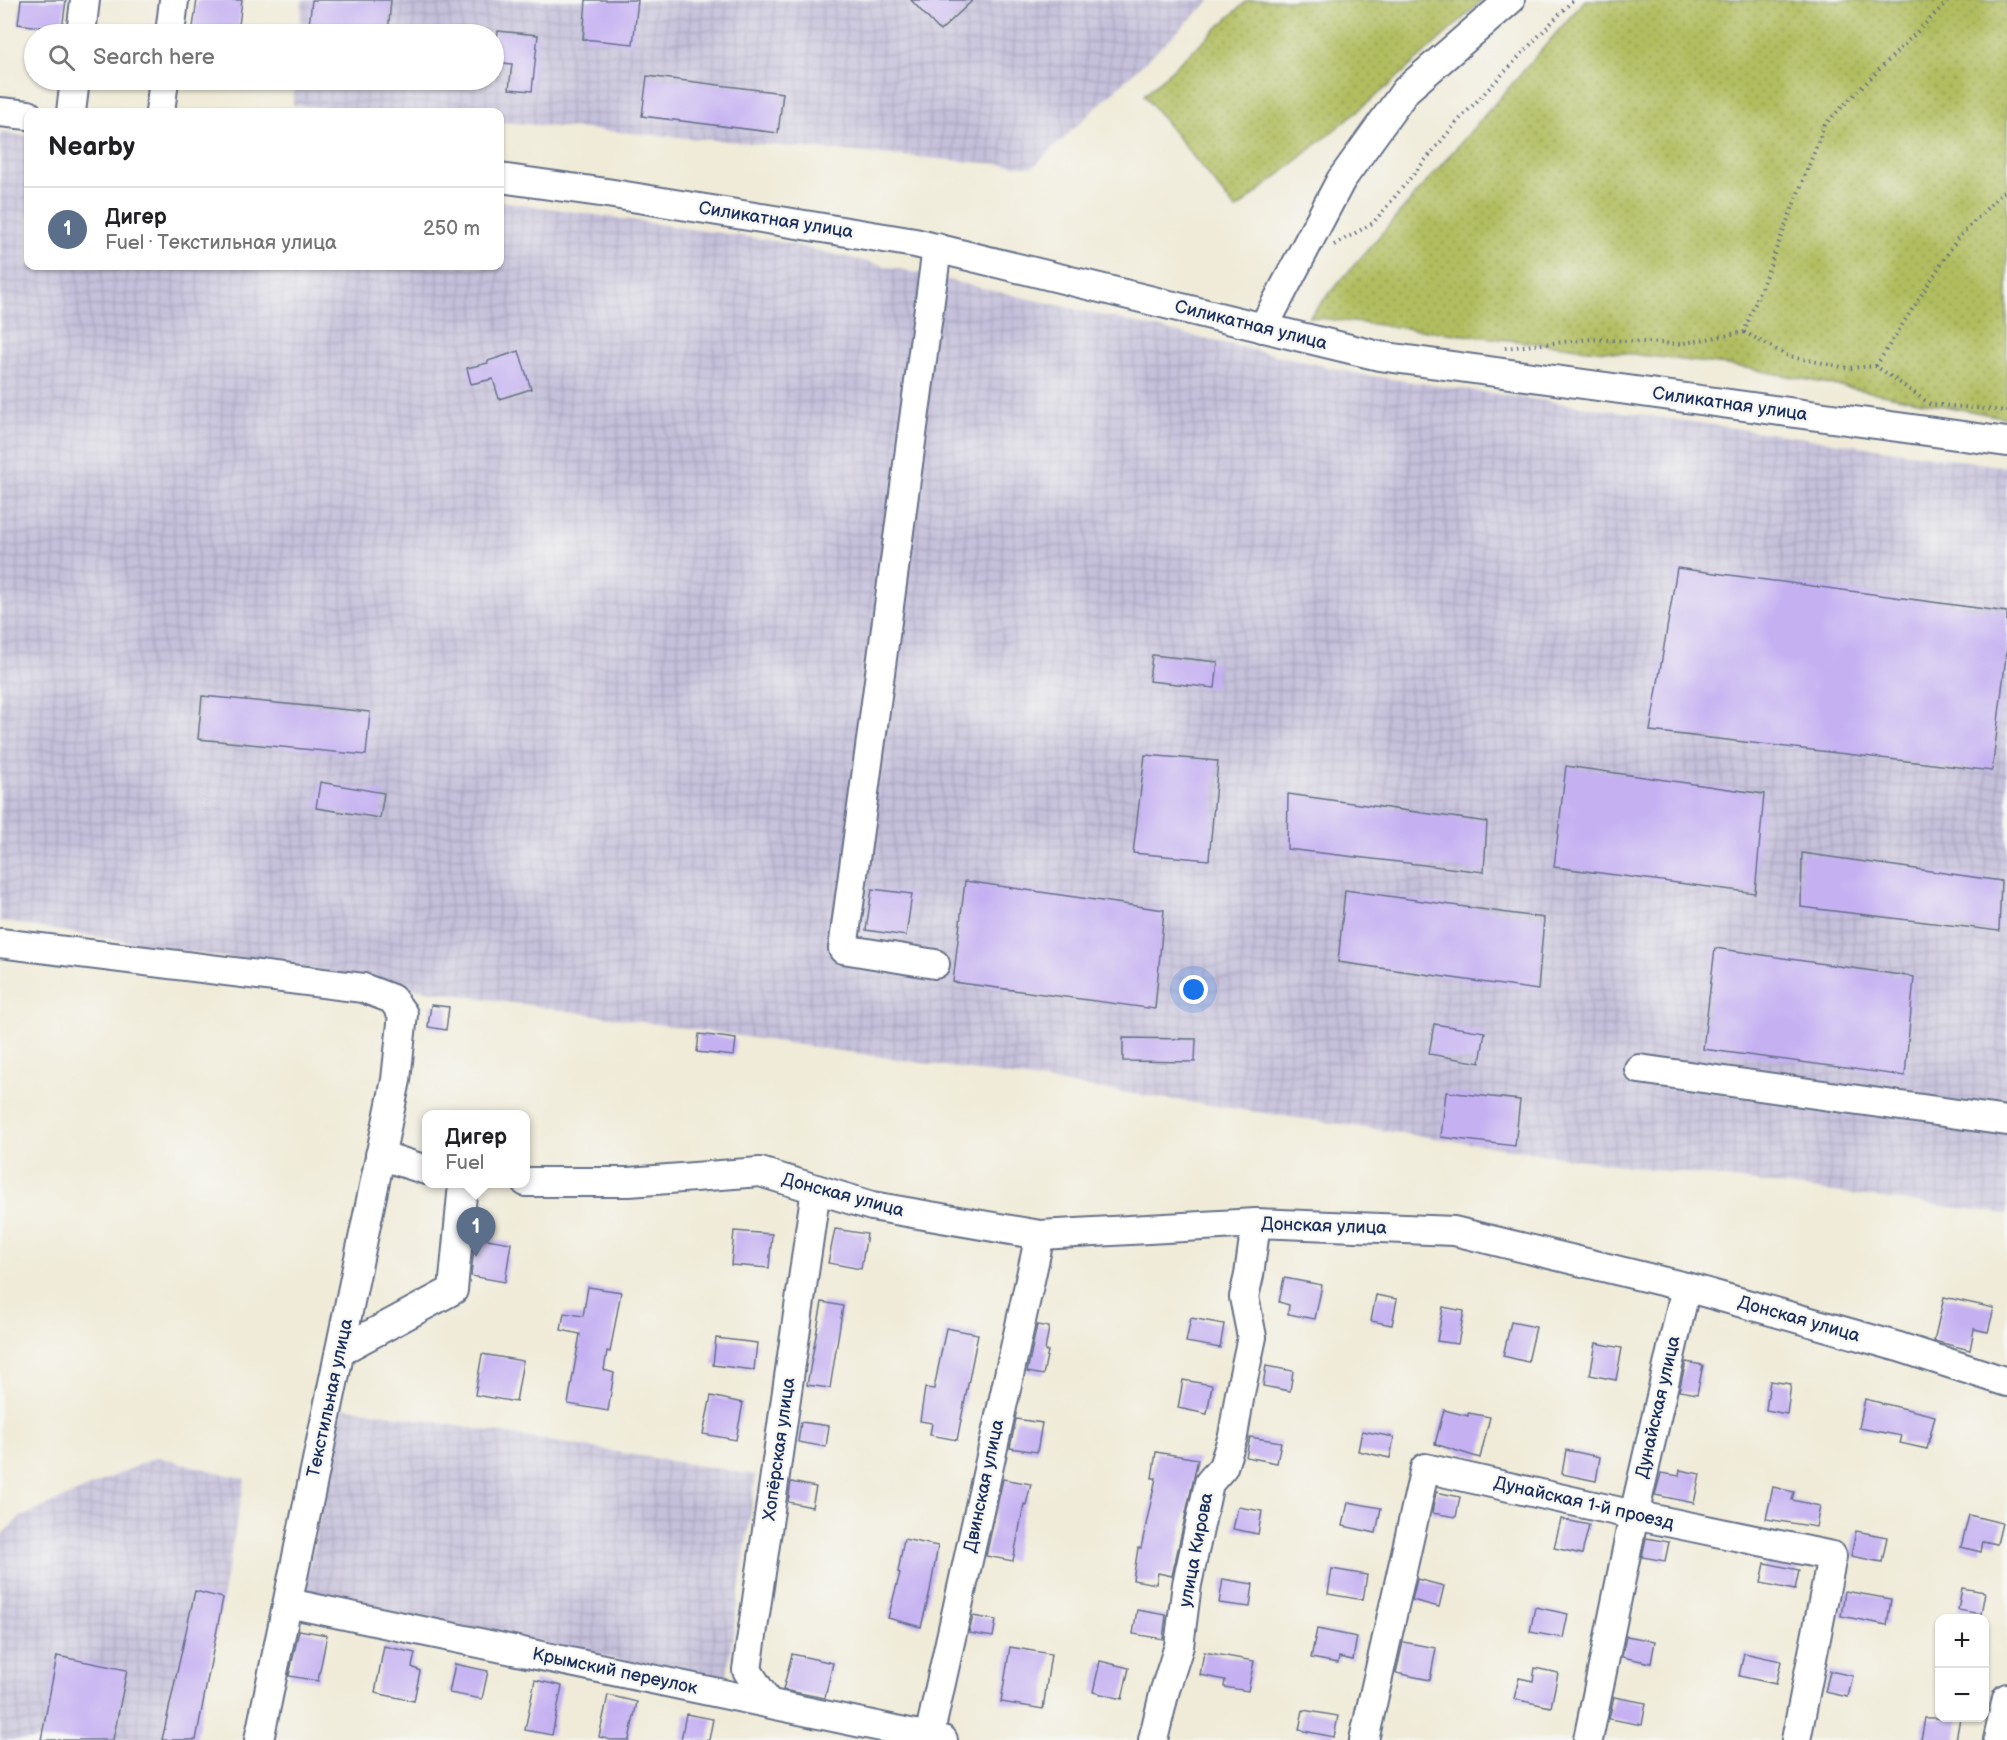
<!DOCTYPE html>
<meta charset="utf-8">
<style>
body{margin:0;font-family:"Balsamiq Sans",sans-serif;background:#f2f2f2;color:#202124}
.controls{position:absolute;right:18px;bottom:18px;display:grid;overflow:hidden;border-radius:12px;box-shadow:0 2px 4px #0004}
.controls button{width:54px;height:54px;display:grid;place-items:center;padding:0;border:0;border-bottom:2px solid #e0e0e0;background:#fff;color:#202124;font:30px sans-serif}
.you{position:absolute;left:1194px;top:990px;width:21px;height:21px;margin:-15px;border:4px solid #fff;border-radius:50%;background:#1a73e8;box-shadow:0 0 0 9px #1a73e833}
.badge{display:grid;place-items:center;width:39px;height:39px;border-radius:50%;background:#0b8043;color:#fff;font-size:20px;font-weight:700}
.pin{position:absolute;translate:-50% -50px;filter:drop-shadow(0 2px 3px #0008)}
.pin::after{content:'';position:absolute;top:32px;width:21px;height:18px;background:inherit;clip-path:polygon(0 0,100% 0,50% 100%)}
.popup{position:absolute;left:422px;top:1110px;width:108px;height:78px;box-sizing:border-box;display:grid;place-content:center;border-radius:12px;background:#fff;filter:drop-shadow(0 2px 4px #0005);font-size:20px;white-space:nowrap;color:#757577}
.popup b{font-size:22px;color:#202124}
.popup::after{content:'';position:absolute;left:50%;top:100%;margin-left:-12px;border:12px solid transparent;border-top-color:#fff}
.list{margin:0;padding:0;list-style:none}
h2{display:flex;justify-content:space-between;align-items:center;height:78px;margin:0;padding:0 24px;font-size:26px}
h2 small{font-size:20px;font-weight:400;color:#757577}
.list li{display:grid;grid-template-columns:39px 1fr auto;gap:18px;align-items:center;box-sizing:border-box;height:84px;padding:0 24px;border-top:2px solid #e0e0e0}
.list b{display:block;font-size:22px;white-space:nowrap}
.list p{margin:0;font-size:20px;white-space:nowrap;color:#757577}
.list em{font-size:20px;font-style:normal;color:#757577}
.icon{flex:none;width:33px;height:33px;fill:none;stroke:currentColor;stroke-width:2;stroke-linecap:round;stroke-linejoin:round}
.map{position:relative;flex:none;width:2007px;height:1740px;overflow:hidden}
.search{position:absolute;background:#fff;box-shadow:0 2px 4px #0004;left:24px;top:24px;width:480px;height:66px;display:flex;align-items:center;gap:15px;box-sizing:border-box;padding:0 21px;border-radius:33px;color:#757577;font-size:22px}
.panel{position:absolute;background:#fff;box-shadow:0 2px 4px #0004;left:24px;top:108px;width:480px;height:162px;border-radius:12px}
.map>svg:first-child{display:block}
</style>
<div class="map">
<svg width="2007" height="1740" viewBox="0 0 2007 1740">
<defs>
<pattern id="industrial-grid" width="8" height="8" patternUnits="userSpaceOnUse" patternTransform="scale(1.5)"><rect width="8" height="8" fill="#c5c0da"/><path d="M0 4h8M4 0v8" fill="none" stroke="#a9a5be"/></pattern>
<pattern id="grass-dots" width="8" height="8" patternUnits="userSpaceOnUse" patternTransform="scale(1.5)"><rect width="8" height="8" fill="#b1bd5e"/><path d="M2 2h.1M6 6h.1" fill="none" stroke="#8f9a51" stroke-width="1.8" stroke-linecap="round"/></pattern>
</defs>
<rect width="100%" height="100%" fill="#f6f6f2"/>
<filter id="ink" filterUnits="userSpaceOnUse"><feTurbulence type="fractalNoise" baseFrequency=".0167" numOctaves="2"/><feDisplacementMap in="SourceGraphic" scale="12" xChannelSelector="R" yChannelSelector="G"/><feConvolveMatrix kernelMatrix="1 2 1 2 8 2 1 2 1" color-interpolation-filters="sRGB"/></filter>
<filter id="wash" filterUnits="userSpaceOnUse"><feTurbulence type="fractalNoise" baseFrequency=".008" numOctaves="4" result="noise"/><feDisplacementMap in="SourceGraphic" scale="24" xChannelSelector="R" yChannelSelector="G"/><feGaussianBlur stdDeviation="1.35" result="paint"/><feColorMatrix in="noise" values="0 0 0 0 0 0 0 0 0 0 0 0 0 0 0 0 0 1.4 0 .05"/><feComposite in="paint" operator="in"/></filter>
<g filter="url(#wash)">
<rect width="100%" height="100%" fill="#f0ebd8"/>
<g fill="url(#industrial-grid)">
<path d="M302,0H1211L1033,167L500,122V112H386L293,105L295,80H494V34H299Z"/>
<path d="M0,132L28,136V266H500V201L781,242L1363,375L2007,467V1214L1590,1161L398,986L0,921Z"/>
<path d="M343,1407L756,1475L726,1682L303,1595Z"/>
<path d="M157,1457L245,1479L195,1740H0V1536L19,1518Z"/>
</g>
<g fill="url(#grass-dots)" stroke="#66765e" stroke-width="1.5">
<path d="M1248,0H1483L1387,87L1236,210L1144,95Z"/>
<path d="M1585,0H2007V418L1735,366L1309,317Z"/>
</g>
<g id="blocks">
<g fill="#c5b1f2">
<path d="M21,0H66L62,30L18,24Z"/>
<path d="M197,0H242L238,34H192Z"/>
<path d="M312,0H391L388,34H308Z"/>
<path d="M586,0H638L633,44L583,39Z"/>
<path d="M911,0H973L940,31Z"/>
<path d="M498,31L538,35L532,91L509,89L512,64L494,62Z"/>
<path d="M647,76L783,93L778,133L642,116Z"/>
<path d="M519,351L531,389L499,399L493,379L471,384L467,368L488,363V361Z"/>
<path d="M1677,568L2007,612V648L1992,771L1650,731Z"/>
<path d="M1152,655L1218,662L1215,688L1149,681Z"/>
<path d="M202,696L370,712L366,755L198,739Z"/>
<path d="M1145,755L1218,761L1209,860L1133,853Z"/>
<path d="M1566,766L1764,794L1755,893L1554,867Z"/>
<path d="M320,782L384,793L380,818L316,808Z"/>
<path d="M1288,794L1487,822L1484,872L1287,849Z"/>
<path d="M1802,853L2001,881L1999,931L1801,907Z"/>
<path d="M965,881L1164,910L1155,1009L953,982Z"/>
<path d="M872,889L912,894L906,936L866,930Z"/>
<path d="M1345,890L1544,918L1538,990L1338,962Z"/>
<path d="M1715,948L1914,977L1905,1076L1703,1049Z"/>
<path d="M431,1005L449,1007L446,1030L428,1027Z"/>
<path d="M1434,1024L1485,1032L1480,1063L1429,1054Z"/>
<path d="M699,1034L736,1039L734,1056L697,1052Z"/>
<path d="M1123,1038L1196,1039L1195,1062L1123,1061Z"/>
<path d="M1446,1092L1520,1100L1515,1146L1441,1137Z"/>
<path d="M835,1229L867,1234L861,1269L828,1263Z"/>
<path d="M734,1231L772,1234L769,1268L731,1265Z"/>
<path d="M475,1237L511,1243L505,1282L471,1276Z"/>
<path d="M1284,1278L1322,1285L1315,1319L1288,1314L1289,1305L1279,1302Z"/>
<path d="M588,1287L621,1292L610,1352L607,1351L604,1370L614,1373L608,1411L568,1404L580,1334L561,1330L564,1313L583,1316Z"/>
<path d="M1376,1295L1397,1299L1392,1325L1371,1321Z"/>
<path d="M1944,1297L1994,1308L1988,1332L1974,1329L1970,1350L1934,1341Z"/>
<path d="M822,1302L843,1306L830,1388L807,1385Z"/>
<path d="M1443,1307L1464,1311L1458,1344L1437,1341Z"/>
<path d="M1191,1318L1224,1324L1220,1348L1186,1342Z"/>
<path d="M1511,1322L1536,1327L1528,1362L1503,1356Z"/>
<path d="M1037,1325L1049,1327L1045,1351H1048L1043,1375L1027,1372Z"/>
<path d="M946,1328L978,1334L957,1440L930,1435L932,1423L920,1421L925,1388L934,1389Z"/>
<path d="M716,1338L757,1343L754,1370L713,1365Z"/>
<path d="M1596,1343L1622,1348L1616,1380L1590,1375Z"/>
<path d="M482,1354L523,1361L516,1402L475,1395Z"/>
<path d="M1686,1362L1703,1365L1697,1394L1679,1391Z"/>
<path d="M1266,1366L1293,1371L1290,1391L1263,1386Z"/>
<path d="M1183,1380L1212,1385L1207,1414L1178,1408Z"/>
<path d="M1770,1381L1791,1384L1787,1414L1766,1410Z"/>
<path d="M711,1396L743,1403L736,1440L703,1434Z"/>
<path d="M1865,1399L1935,1416L1927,1449L1900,1443L1902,1436L1859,1428Z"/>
<path d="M1444,1410L1468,1416V1413L1490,1417L1480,1458L1435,1444Z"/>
<path d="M1016,1419L1042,1423L1037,1452L1010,1448Z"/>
<path d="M801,1422L829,1426L826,1447L798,1442Z"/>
<path d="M1362,1431L1394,1437L1390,1458L1358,1451Z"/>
<path d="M1250,1437L1281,1442L1277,1463L1246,1457Z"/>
<path d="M1566,1450L1600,1457L1596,1481L1562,1474Z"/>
<path d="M1156,1452L1198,1459L1172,1576L1158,1573L1156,1584L1133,1580L1138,1548H1141L1156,1478H1152Z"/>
<path d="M1680,1470L1700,1474L1694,1503L1655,1495L1661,1473L1679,1476Z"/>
<path d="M1003,1479L1031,1484L1026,1505L1024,1504L1013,1561L986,1556Z"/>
<path d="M791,1482L816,1487L812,1507L788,1502Z"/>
<path d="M1773,1487L1794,1492L1792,1500L1820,1506L1816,1527L1766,1519Z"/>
<path d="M1436,1492L1460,1497L1456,1517L1432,1513Z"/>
<path d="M1348,1502L1381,1508L1376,1533L1343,1526Z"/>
<path d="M1238,1507L1262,1511L1258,1534L1233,1529Z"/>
<path d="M1969,1515L2002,1523L1997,1544L1983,1541L1981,1552L1961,1547Z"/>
<path d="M1561,1519L1589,1525L1582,1554L1554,1548Z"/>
<path d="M1856,1531L1887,1537L1882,1562L1851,1556Z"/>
<path d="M1646,1538L1669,1542L1665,1561L1642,1557Z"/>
<path d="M904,1539L938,1546L930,1591L921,1627L888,1618L900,1573L898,1572Z"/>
<path d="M1765,1563L1799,1570L1795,1590L1761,1583Z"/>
<path d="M1332,1569L1367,1575L1363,1600L1328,1594Z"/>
<path d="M1223,1579L1253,1584L1250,1607L1219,1603Z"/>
<path d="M1417,1579L1444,1586L1439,1607L1412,1600Z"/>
<path d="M1962,1588L1985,1592L1981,1614L1958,1610Z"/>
<path d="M195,1591L223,1598L196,1740H162Z"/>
<path d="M1845,1591L1891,1599L1887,1625L1841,1616Z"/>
<path d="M1535,1607L1568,1614L1563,1638L1530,1632Z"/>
<path d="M1137,1610L1166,1615L1163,1639L1133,1634Z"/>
<path d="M973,1616L996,1620L993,1637L969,1633Z"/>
<path d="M1317,1629L1357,1637L1353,1660L1339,1657L1338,1663L1311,1658Z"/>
<path d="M299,1630L327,1635L318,1681L289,1676Z"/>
<path d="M1626,1636L1655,1641L1651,1663L1622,1657Z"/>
<path d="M1403,1642L1436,1648L1430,1680L1396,1673Z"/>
<path d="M384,1646L415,1653L412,1667L420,1671L414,1701L375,1693Z"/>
<path d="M1010,1647L1051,1654L1043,1709L1001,1702Z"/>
<path d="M1204,1652L1254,1661L1248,1691L1224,1687L1225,1680L1200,1675Z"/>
<path d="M1744,1653L1781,1661L1776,1684L1739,1676Z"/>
<path d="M792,1654L833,1663L825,1698L783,1690Z"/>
<path d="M57,1656L127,1670L113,1740H41Z"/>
<path d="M1100,1661L1129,1668L1122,1699L1093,1692Z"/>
<path d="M455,1664L488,1671L482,1699L449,1693Z"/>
<path d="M1535,1668L1558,1673L1551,1707L1514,1699L1519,1678L1533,1681Z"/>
<path d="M1830,1671L1853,1676L1848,1697L1825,1692Z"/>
<path d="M535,1680L562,1686L552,1735L525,1730Z"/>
<path d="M608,1695L637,1702L629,1740H611L599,1737Z"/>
<path d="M1614,1697L1646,1703L1642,1725L1609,1719Z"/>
<path d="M1303,1710L1338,1716L1334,1737L1299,1730Z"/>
<path d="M686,1714L713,1719L709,1740H681Z"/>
<path d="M1925,1718H1960L1956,1740H1921Z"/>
</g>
</g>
</g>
<g filter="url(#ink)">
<use href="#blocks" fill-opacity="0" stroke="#667189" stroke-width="1.5"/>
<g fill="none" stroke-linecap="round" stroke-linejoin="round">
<defs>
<g id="minor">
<path d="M81,34L85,0"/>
<path d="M170,34L174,0"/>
<path d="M0,112L28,115"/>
<path d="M71,112L75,80"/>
<path d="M160,112L164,80"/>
<path d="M500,178L607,193L915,243L1379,356L2007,442"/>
<path d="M1263,328L1341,180L1406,90L1510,0"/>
<path d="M0,943L363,988L392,999L403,1014L396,1080L259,1740"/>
<path d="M935,964L843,949L937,248"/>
<path d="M1639,1069L2007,1121"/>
<path d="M380,1155L426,1170"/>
<path d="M526,1182H629L760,1172L872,1206L1040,1235L1256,1223L1454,1231L1686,1287L1899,1347L2007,1382"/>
<path d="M340,1351L453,1290L463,1184"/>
<path d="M288,1603L943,1740"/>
<path d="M768,1703L747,1670L816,1189"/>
<path d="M929,1737L1040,1235"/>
<path d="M1153,1740L1165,1690L1179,1646L1187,1584L1209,1483L1223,1467L1233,1436L1240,1393L1252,1337L1244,1297L1249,1275L1256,1223"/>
<path d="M1364,1740L1425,1468L1634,1515L1832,1556L1796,1740"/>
<path d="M1588,1740L1634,1515L1686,1287"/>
<path d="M1998,1740L2007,1698"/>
</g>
</defs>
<use href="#minor" stroke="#667189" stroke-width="32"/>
<g stroke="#667189" stroke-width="4" stroke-dasharray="1.5 4.5" stroke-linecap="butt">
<path d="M1334,245L1373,223L1457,122L1573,0"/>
<path d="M1744,332L1788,356L1847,368L1876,366L1930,404L2007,411"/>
<path d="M1505,348L1592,339L1679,344L1744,332L1825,124L1949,0"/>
<path d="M1876,366L1957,239L2007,188"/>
</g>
<use href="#minor" stroke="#fff" stroke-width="28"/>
</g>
</g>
<g text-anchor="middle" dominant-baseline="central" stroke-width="5" stroke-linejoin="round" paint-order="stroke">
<g font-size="18" fill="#1b2f5e" stroke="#f6f6f2">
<text transform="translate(776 220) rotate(9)">Силикатная улица</text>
<text transform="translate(1251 325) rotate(14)">Силикатная улица</text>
<text transform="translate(1730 404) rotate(8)">Силикатная улица</text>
<text transform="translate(843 1195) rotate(15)">Донская улица</text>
<text transform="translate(1324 1226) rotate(2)">Донская улица</text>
<text transform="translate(1799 1319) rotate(16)">Донская улица</text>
<text transform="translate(330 1398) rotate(-78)">Текстильная улица</text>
<text transform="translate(1658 1407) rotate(-77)">Дунайская улица</text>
<text transform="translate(779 1449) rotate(-82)">Хопёрская улица</text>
<text transform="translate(984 1486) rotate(-78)">Двинская улица</text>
<text transform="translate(1584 1503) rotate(13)">Дунайская 1-й проезд</text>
<text transform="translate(1196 1550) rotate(-79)">улица Кирова</text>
<text transform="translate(615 1671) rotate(12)">Крымский переулок</text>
</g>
</g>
</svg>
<div class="controls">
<button>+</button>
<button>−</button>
</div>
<div class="you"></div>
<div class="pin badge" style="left:476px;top:1257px;background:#5c6f8a">1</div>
<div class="popup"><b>Дигер</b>Fuel</div>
<div class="search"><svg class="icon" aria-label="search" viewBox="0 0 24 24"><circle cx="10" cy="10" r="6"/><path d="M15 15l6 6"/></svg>Search here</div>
<section class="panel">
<h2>Nearby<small></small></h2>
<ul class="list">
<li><span class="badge" style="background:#5c6f8a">1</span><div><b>Дигер</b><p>Fuel · Текстильная улица</p></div><em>250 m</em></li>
</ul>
</section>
</div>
